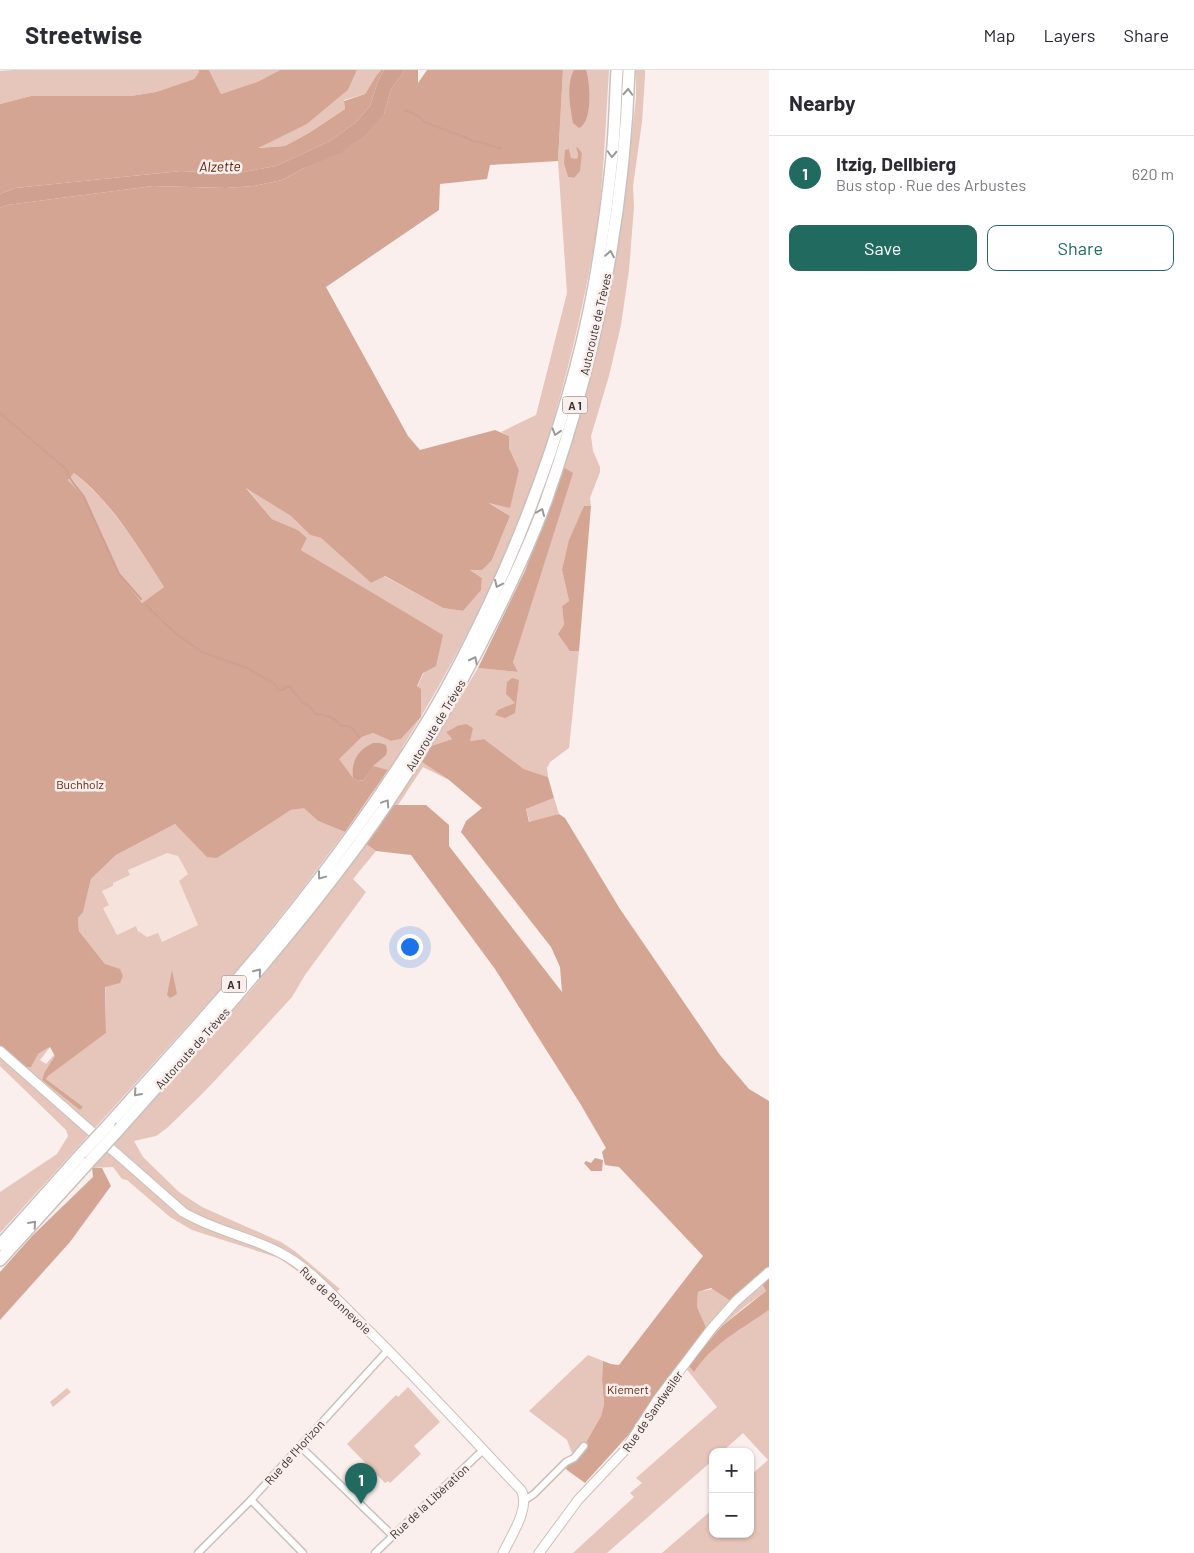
<!DOCTYPE html>
<meta charset="utf-8">
<style>
body{margin:0;font-family:Barlow,sans-serif;background:#f7f7f7;color:#2b2b33}
.controls{position:absolute;right:15px;bottom:15px;display:grid;overflow:hidden;border-radius:10px;box-shadow:0 1px 4px #0004}
.controls button{width:45px;height:45px;display:grid;place-items:center;padding:0;border:0;border-bottom:1px solid #e1e1e2;background:#fff;color:#2b2b33;font:25px sans-serif}
.you{position:absolute;left:409px;top:876px;width:18px;height:18px;margin:-12px;border:4px solid #fff;border-radius:50%;background:#1a73e8;box-shadow:0 0 0 8px #1a73e833}
.badge{display:grid;place-items:center;width:32px;height:32px;border-radius:50%;background:#216a60;color:#fff;font-size:16px;font-weight:700}
.pin{position:absolute;translate:-50% -41px;filter:drop-shadow(0 1px 2px #0008)}
.pin::after{content:'';position:absolute;top:26px;width:18px;height:15px;background:inherit;clip-path:polygon(0 0,100% 0,50% 100%)}
.list{margin:0;padding:0;list-style:none}
h2{display:flex;justify-content:space-between;align-items:center;height:65px;margin:0;padding:0 20px;font-size:21px}
h2 small{font-size:16px;font-weight:400;color:#7c7c81}
.list li{display:grid;grid-template-columns:32px 1fr auto;gap:15px;align-items:center;box-sizing:border-box;height:75px;padding:0 20px;border-top:1px solid #e1e1e2}
.list b{display:block;font-size:19px;white-space:nowrap}
.list p{margin:0;font-size:16px;white-space:nowrap;color:#7c7c81}
.list em{font-size:16px;font-style:normal;color:#7c7c81}
.actions{display:flex;gap:10px;padding:15px 20px}
.actions a{flex:1;padding:11px 0;border:1px solid #216a60;border-radius:10px;text-align:center;font-size:18px;color:#216a60}
.actions .main{background:#216a60;color:#fff}
.map{position:relative;flex:none;width:769px;height:1483px;overflow:hidden}
header{display:flex;align-items:center;gap:30px;box-sizing:border-box;height:70px;padding:0 25px;background:#fff;border-bottom:1px solid #e1e1e2}
header strong{font-size:24px}
nav{display:flex;gap:28px;margin-inline-start:auto;font-size:18px}
main{display:flex}
aside{flex:1;background:#fff}
.map>svg:first-child{display:block}
</style>
<header>
<strong>Streetwise</strong>
<nav><a>Map</a><a>Layers</a><a>Share</a></nav>
</header>
<main>
<div class="map">
<svg width="769" height="1483" viewBox="0 0 769 1483">
<rect width="100%" height="100%" fill="#faefec"/>
<path fill="#f6e3dc" d="M166,783L178,786L188,804L179,811L198,855L162,872L141,865L136,856L117,865L103,838L102,821L113,816V813L130,804L128,800Z"/>
<g fill="#e6c5ba" fill-rule="evenodd">
<path d="M14,0H198L199,2L194,9L156,22L131,26H31L0,34V1Z"/>
<path d="M209,0H280L257,12L221,24Z"/>
<path d="M357,0H381L376,6L365,24L344,30L345,39L309,63L285,76L255,78L307,54L348,20Z"/>
<path d="M563,0H609C606,48 604,96 599,143C594,181 586,218 578,255C564,316 547,377 525,436C492,520 450,601 402,678L449,710L423,697L398,735H394L388,700L353,708L338,689L362,667L373,663L391,671L401,669L421,647V620L417,617L442,565L301,480L307,468L298,460L272,449L245,416L291,446L310,465L321,468L371,513L384,506L443,538L463,541L481,519L482,508L469,499L492,490L510,446L487,431L519,400L509,378V366L501,362L536,345L567,223L558,91ZM576,78L582,84L574,108L568,107L564,94L569,79L571,89H577L578,84Z"/>
<path d="M636,0H645V6L642,52L633,116L634,137L629,200L621,255L609,306L591,366L593,381L600,397V402L590,428L591,436H584L562,500L569,531L562,536L564,555L570,581H579L569,678L550,692L547,698L548,707L524,699L484,669L470,671L457,656L446,662L452,669L431,676L478,598L518,602L513,592L563,397L600,269L614,200L623,142L636,28Z"/>
<path d="M74,403C112,433 138,477 164,517L142,533L119,504L84,427L68,410Z"/>
<path d="M554,728L559,744L530,753L526,739Z"/>
<path d="M304,737L318,751L345,762L297,826L235,903L0,1163V1122L57,1084L68,1066L66,1060L0,996V986L38,984L50,977L40,990L46,994L55,984L56,986L44,1003L42,1010L82,1037L46,1009L47,1006L106,963L105,894L79,861L78,848L83,841L91,809L116,785L175,754L217,788L291,740ZM167,783L178,786L188,804L179,811L198,855L162,872L158,863L147,867L138,861L136,856L117,865L103,838L109,835L102,821L113,816V813L130,805L128,800Z"/>
<path d="M366,774L376,781L353,809L366,822L305,905L292,927L249,974L205,1021L167,1058L156,1066L134,1071L143,1087L179,1122L202,1137L281,1172L296,1182L340,1219L328,1227L296,1200L279,1188L192,1160L170,1147L127,1110L122,1109L113,1097L92,1098L253,918L316,840Z"/>
<path d="M760,1209L766,1221L744,1237L722,1256L688,1295L694,1301C713,1273 742,1259 769,1240V1483H662L713,1439V1464H750V1406L768,1390L743,1363L722,1382H713V1390L607,1483H573L634,1427L630,1423L642,1413L636,1408L717,1337L680,1291L706,1257L697,1237L698,1222Z"/>
<path d="M588,1285L603,1291L602,1310L604,1334L601,1346L584,1376L574,1388L567,1370L529,1341Z"/>
<path d="M408,1317L440,1352L414,1376L421,1384L390,1413L388,1411L385,1413L347,1374L396,1325L398,1327Z"/>
<path d="M67,1318L71,1322L53,1337L50,1332Z"/>
</g>
<g fill="#d5a594" fill-rule="evenodd">
<path d="M198,0H209L221,24L257,12L280,0H357L348,20L307,54L258,78L285,76L309,63L345,39L344,31L365,24L376,6L381,0H384L378,11L370,36L355,53L330,71L276,96L233,104L181,101L15,118L0,124V34L31,26H131L156,22L194,9L199,2Z"/>
<path d="M405,0H418V13L427,0H563L558,91L490,95L487,109L440,114L439,140L326,217L408,366L420,380L495,360L509,366V378L519,400L510,438L489,433L510,446L492,490L482,500H470L482,508L481,520L463,541L443,538L385,506L371,513L321,468L310,465L291,446L246,418L272,449L298,460L307,468L301,480L443,565L436,596L423,603L417,616L421,619V647L401,669L391,671L373,663L362,667L339,689L353,708L358,711L364,710L373,696L388,700L345,762L318,751L304,738L291,740L217,788L207,787L175,754L116,785L91,809L83,842L78,848L79,861L105,894L120,899L123,906L120,913L105,917L106,963L48,1006L46,1009L83,1037L80,1040L42,1010L44,1003L55,986L50,977L38,984L31,997H23L0,986V138L7,135L153,116L226,118L254,116L282,110L304,98L384,44L391,19ZM74,403C112,432 138,477 164,517L142,533L119,504L84,427L68,410Z"/>
<path d="M577,77L582,83L580,101L574,108L568,107L564,94L565,80L569,79L571,88L577,89L578,84L576,78Z"/>
<path d="M563,397L573,403L513,592L518,602L478,598L525,501Z"/>
<path d="M584,436H591L579,581H570L558,564L564,555L562,536L569,531L562,500L569,470Z"/>
<path d="M512,608L519,610L515,643L505,648L495,645L498,640L515,633L506,624L507,612Z"/>
<path d="M466,654L473,658L470,671L484,669L524,699L548,707L554,728L526,739L529,752L559,744L565,748L620,839L720,985L749,1019L769,1031V1240C742,1259 713,1273 694,1302L688,1295L722,1256L766,1221L760,1210L731,1231L711,1218L698,1222L697,1237L706,1257L632,1361L585,1413L567,1400L564,1395L584,1376L601,1346L604,1334L602,1310L603,1291L611,1294L619,1295L703,1186L619,1097L605,1095L602,1082L606,1078L581,1035L495,899L411,785L376,781L366,774L394,735H426L449,755V776L562,922L560,897L551,877L461,762L466,751L482,738L449,710L422,692L431,676L452,669L446,662L457,656Z"/>
<path d="M172,900L177,924L170,928L167,925Z"/>
<path d="M595,1088L603,1090L602,1101H591L584,1093L586,1091L591,1093Z"/>
<path d="M92,1098H102L111,1116L70,1172L0,1250V1202L32,1166L93,1107Z"/>
</g>
<g fill="#cf9f8f">
<path d="M384,0H405L391,19L384,44L365,65L340,83L304,98L282,110L254,116L226,118L153,116L7,135L0,138V124L15,118L181,101L233,104L276,96L330,71L355,53L370,36L378,11Z"/>
<path d="M574,0H586C590,12 593,52 579,58L573,53C570,37 566,14 574,0Z"/>
<path d="M373,673H380L386,675L387,680L386,685L373,696L364,710L358,711L353,708C351,691 358,680 373,673Z"/>
</g>
<g fill="none" stroke-linecap="round" stroke-linejoin="round">
<g stroke="#cf9f8f" stroke-width="2">
<path d="M405,40L420,47L424,52L467,68C473,73 477,71 484,73C491,75 492,78 501,78"/>
<path d="M0,343L67,400C68,410 79,419 84,427L119,504L141,529"/>
<path d="M146,535L175,563L202,582L247,598L275,614L278,620H283L285,617L289,616L303,633L309,636L316,644C325,644 336,648 341,656C351,655 354,659 359,667"/>
</g>
<defs>
<g id="minor">
<path d="M300,1376L392,1465"/>
<path d="M251,1430L303,1483"/>
<path d="M525,1430L534,1424L566,1392L574,1388L584,1376"/>
<path d="M198,1483L251,1430L388,1280"/>
<path d="M375,1483L483,1380"/>
</g>
<g id="secondary">
<path d="M0,981L183,1142C218,1163 260,1168 294,1191C319,1208 339,1232 361,1253C416,1307 468,1364 521,1420C531,1437 511,1466 503,1483"/>
<path d="M539,1483L578,1430L626,1379L658,1329L712,1258L736,1231L769,1202"/>
</g>
<g id="motorway">
<path d="M109,1054C174,981 242,908 302,831C349,771 394,707 433,642C454,606 473,568 491,530C537,430 574,324 594,216C601,176 607,136 611,96C615,64 615,32 617,0"/>
<path d="M121,1057C203,965 285,874 358,775C412,701 457,624 497,542C515,506 532,469 546,431C595,293 624,147 629,0"/>
<path d="M0,1175L83,1082"/>
<path d="M0,1190L89,1092"/>
</g>
</defs>
<use href="#minor" stroke="#cac0bc" stroke-width="9"/>
<use href="#secondary" stroke="#cac0bc" stroke-width="11"/>
<use href="#motorway" stroke="#cac0bc" stroke-width="14"/>
<use href="#minor" stroke="#fff" stroke-width="6"/>
<use href="#secondary" stroke="#fff" stroke-width="9"/>
<use href="#motorway" stroke="#fff" stroke-width="11"/>
<defs>
<g id="motorway-bridge">
<path d="M83,1082L109,1054"/>
<path d="M89,1092L121,1057"/>
</g>
</defs>
<use href="#motorway-bridge" stroke="#cac0bc" stroke-width="14" stroke-linecap="butt"/>
<use href="#motorway-bridge" stroke="#fff" stroke-width="11"/>
</g>
<defs><path id="oneway-chevron" d="M-2-3.5L2.5 0L-2 3.5" fill="none" stroke-width="1.6" stroke-linecap="round" stroke-linejoin="round" transform="scale(1.25)"/></defs>
<g stroke="#9a9898">
<use href="#oneway-chevron" transform="translate(628 22) rotate(-87)"/>
<use href="#oneway-chevron" transform="translate(612 84) rotate(93)"/>
<use href="#oneway-chevron" transform="translate(610 184) rotate(-81)"/>
<use href="#oneway-chevron" transform="translate(556 362) rotate(107)"/>
<use href="#oneway-chevron" transform="translate(541 442) rotate(-68)"/>
<use href="#oneway-chevron" transform="translate(498 514) rotate(115)"/>
<use href="#oneway-chevron" transform="translate(474 590) rotate(-63)"/>
<use href="#oneway-chevron" transform="translate(386 733) rotate(-56)"/>
<use href="#oneway-chevron" transform="translate(321 806) rotate(127)"/>
<use href="#oneway-chevron" transform="translate(258 902) rotate(-51)"/>
<use href="#oneway-chevron" transform="translate(137 1023) rotate(132)"/>
<use href="#oneway-chevron" transform="translate(33 1154) rotate(-48)"/>
</g>
<g text-anchor="middle" dominant-baseline="central" stroke-width="5" stroke-linejoin="round" paint-order="stroke">
<g fill="#faefec" stroke="#716b68" stroke-width="1">
<rect x="562.5" y="326.5" width="25" height="17" rx="4"/>
<rect x="221.5" y="905.5" width="25" height="17" rx="4"/>
</g>
<g font-size="11" font-weight="bold" fill="#363230">
<text x="575" y="335">A 1</text>
<text x="234" y="914">A 1</text>
</g>
<g font-size="12" fill="#363230" stroke="#faefec">
<text transform="translate(595 254) rotate(-77)">Autoroute de Trèves</text>
<text transform="translate(435 655) rotate(-59)">Autoroute de Trèves</text>
<text transform="translate(192 978) rotate(-48)">Autoroute de Trèves</text>
<text transform="translate(336 1230) rotate(43)">Rue de Bonnevoie</text>
<text transform="translate(652 1341) rotate(-55)">Rue de Sandweiler</text>
<text transform="translate(294 1382) rotate(-48)">Rue de l'Horizon</text>
<text transform="translate(429 1431) rotate(-43)">Rue de la Libération</text>
</g>
<g font-size="12" fill="#60250f" stroke="#faefec">
<text x="80" y="714">Buchholz</text>
<text x="628" y="1319">Kiemert</text>
</g>
<g font-size="14" font-style="italic" fill="#5c210b" stroke="#faefec">
<text transform="translate(220 96) rotate(-1)">Alzette</text>
</g>
</g>
</svg>
<div class="controls">
<button>+</button>
<button>−</button>
</div>
<div class="you"></div>
<div class="pin badge" style="left:361px;top:1434px">1</div>
</div>
<aside>
<h2>Nearby<small></small></h2>
<ul class="list">
<li><span class="badge">1</span><div><b>Itzig, Dellbierg</b><p>Bus stop · Rue des Arbustes</p></div><em>620 m</em></li>
</ul>
<div class="actions"><a class="main">Save</a><a>Share</a></div>
</aside>
</main>
